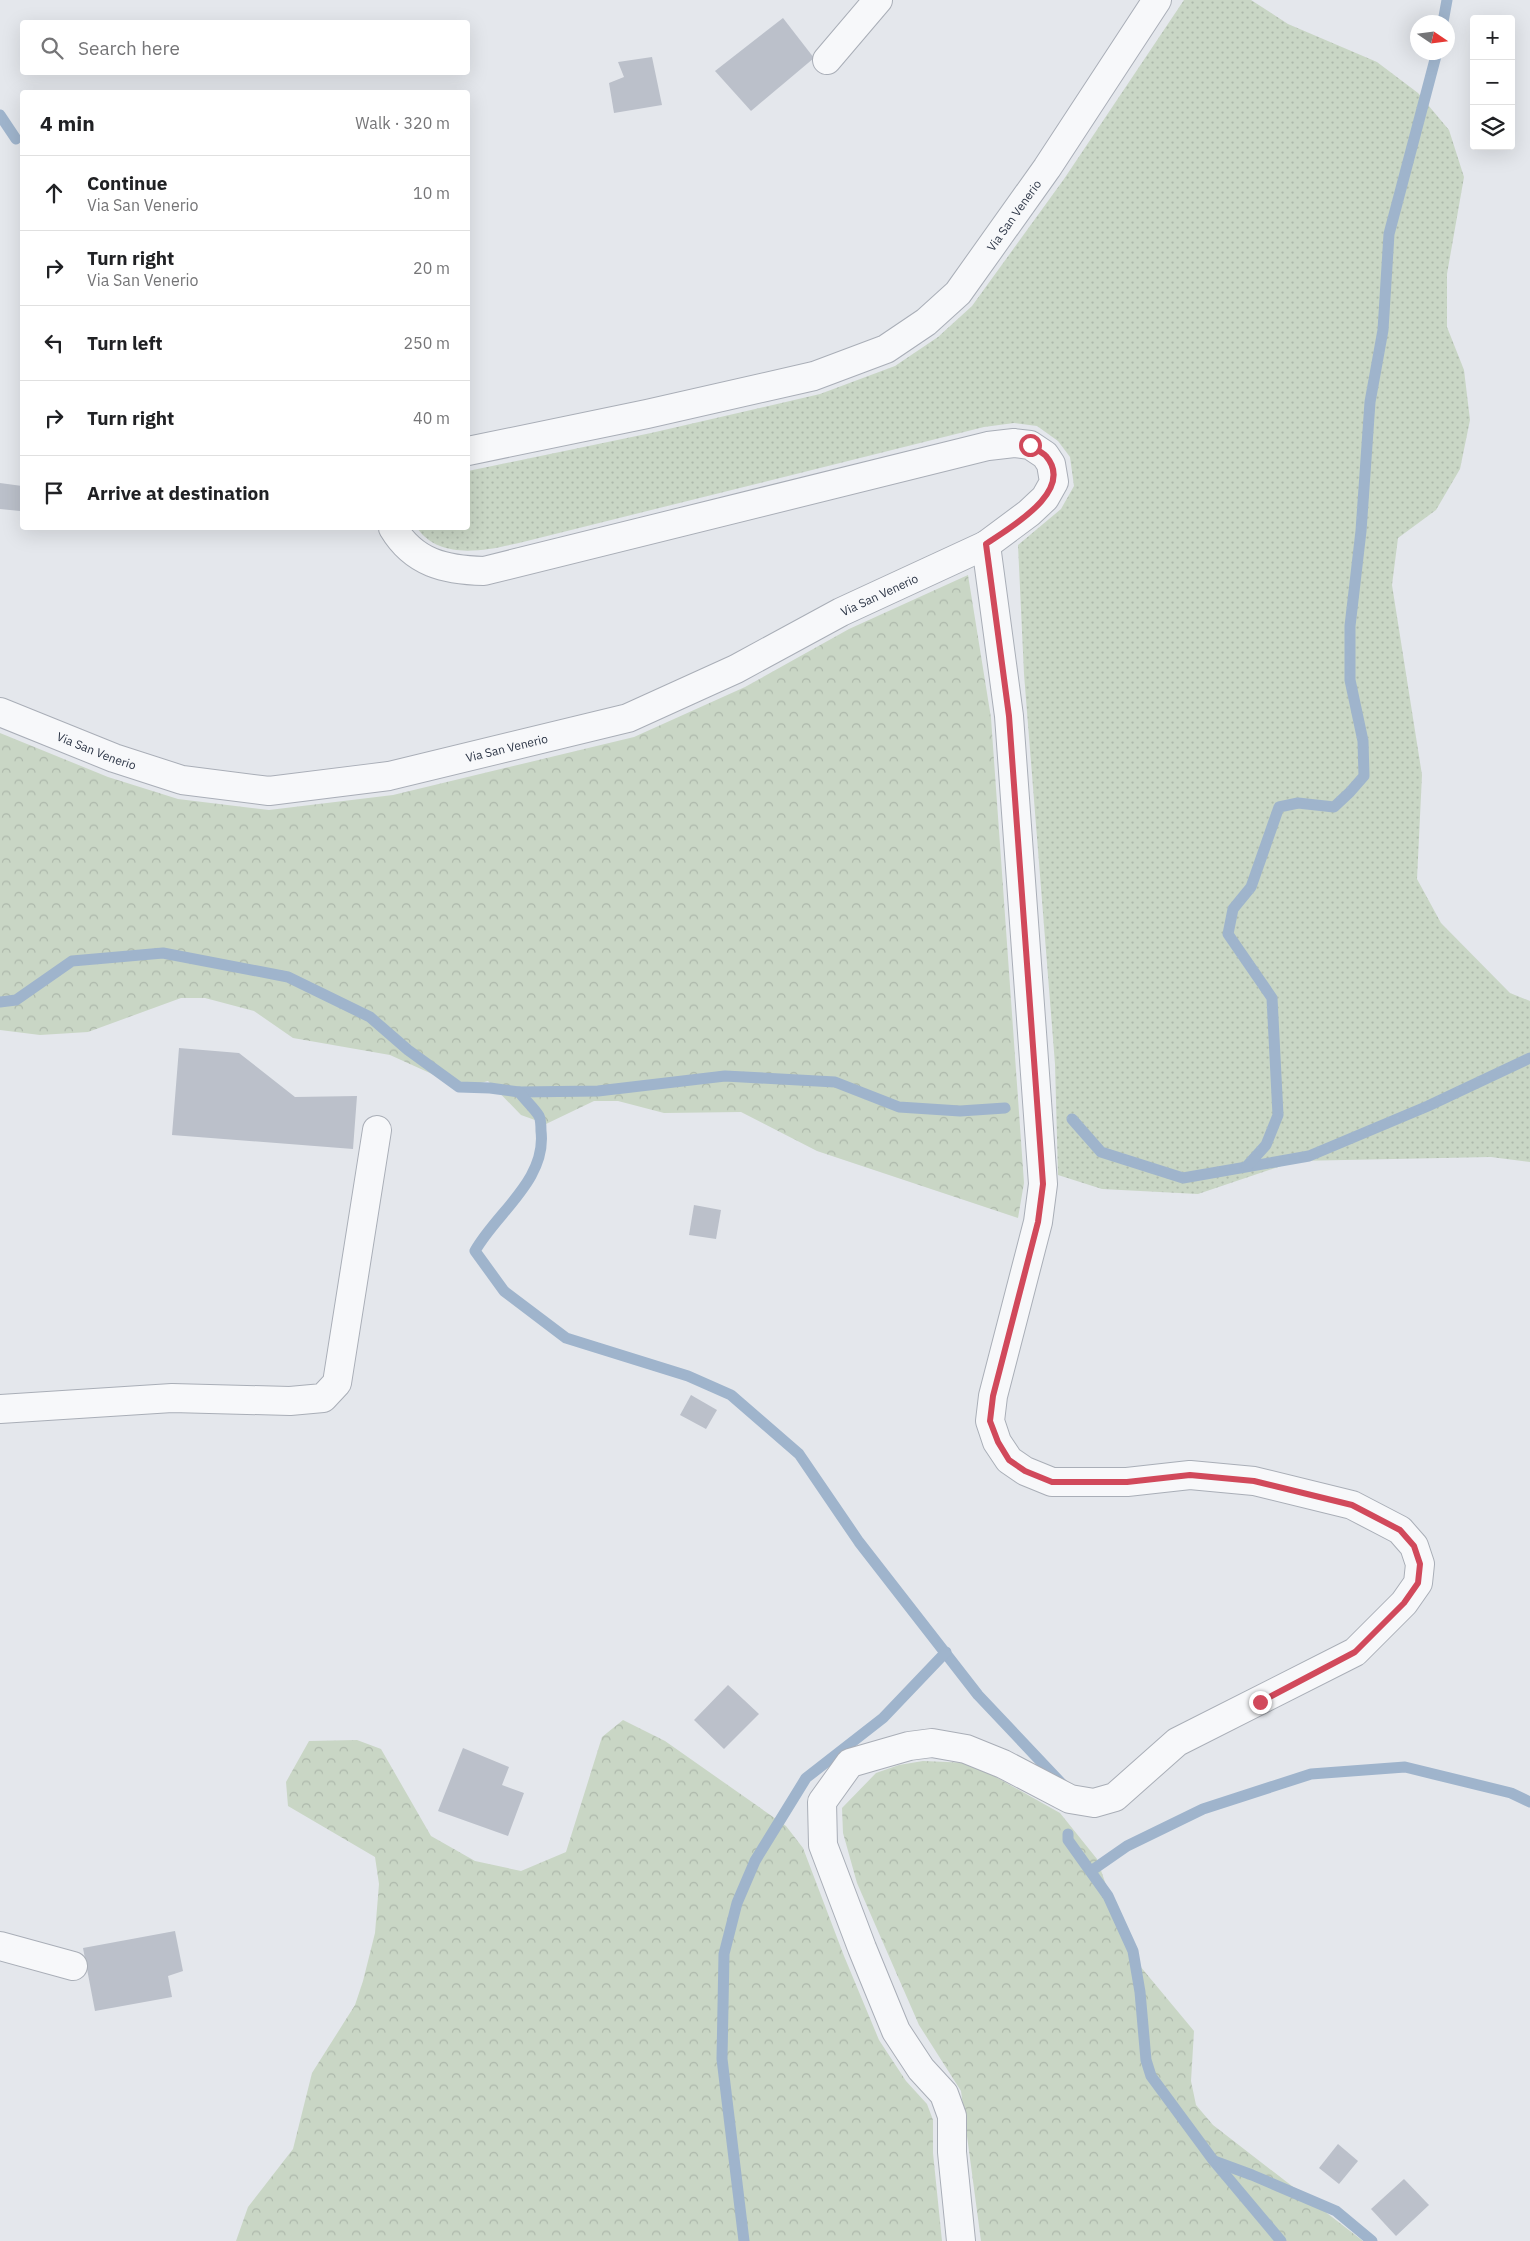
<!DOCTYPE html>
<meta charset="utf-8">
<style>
body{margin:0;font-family:"IBM Plex Sans",sans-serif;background:#f2f2f2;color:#202124}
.controls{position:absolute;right:15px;top:15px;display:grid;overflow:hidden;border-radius:5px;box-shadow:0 5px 20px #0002}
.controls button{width:45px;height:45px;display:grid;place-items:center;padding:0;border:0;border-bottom:1px solid #e0e0e0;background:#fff;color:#202124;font:25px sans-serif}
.compass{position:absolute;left:1410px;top:15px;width:45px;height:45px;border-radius:50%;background:#fff;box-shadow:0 5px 20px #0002;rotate:103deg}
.stop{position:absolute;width:15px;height:15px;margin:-11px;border:4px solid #d1495b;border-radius:50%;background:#fff}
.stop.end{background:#d1495b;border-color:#fff;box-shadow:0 1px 5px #0008}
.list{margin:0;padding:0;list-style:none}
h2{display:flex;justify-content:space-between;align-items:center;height:65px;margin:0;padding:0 20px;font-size:21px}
h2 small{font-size:16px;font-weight:400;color:#757577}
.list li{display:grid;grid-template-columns:32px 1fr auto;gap:15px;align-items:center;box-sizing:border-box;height:75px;padding:0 20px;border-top:1px solid #e0e0e0}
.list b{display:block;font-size:19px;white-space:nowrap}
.list p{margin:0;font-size:16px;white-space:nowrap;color:#757577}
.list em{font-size:16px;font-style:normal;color:#757577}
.icon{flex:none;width:28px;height:28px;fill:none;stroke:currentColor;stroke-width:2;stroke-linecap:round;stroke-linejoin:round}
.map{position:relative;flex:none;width:1530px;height:2241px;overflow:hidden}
.search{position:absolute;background:#fff;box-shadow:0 5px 20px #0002;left:20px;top:20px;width:450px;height:55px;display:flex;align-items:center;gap:12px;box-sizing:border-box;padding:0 18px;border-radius:5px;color:#757577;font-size:19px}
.panel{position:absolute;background:#fff;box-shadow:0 5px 20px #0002;left:20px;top:90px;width:450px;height:440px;border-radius:5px}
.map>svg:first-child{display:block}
</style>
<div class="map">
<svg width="1530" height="2241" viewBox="0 0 1530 2241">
<defs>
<pattern id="grass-dots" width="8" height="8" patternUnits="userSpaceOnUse" patternTransform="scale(1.25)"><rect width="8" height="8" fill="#c9d6c5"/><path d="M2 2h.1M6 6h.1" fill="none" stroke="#adb8ab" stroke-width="1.8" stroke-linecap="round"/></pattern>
<pattern id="forest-crowns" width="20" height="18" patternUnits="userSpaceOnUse" patternTransform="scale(1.25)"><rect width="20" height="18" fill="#c9d6c5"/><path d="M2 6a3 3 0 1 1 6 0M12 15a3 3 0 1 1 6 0" fill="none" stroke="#adb8ab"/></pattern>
</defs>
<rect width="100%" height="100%" fill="#e4e7ec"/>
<path fill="url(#grass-dots)" d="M1184,0H1251L1288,24L1377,62L1418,93L1449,130L1464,177L1447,274V327L1464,370L1470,420L1460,469L1436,510L1398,538L1392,585L1422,775L1417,879L1441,923L1510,993L1530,1001V1162L1491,1157L1296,1161L1198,1194L1102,1189L1058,1175L1055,1064L1024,674L1018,545L1061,509L1074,486L1070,457L1058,441L1037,426L1014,423L984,427L527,541C492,549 442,563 417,528H468V471L651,433L820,394L895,366L938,337L972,306L1064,179Z"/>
<g fill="url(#forest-crowns)">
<path d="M968,575L991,718L1024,1183L1018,1218L817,1151L741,1112L664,1113L618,1101H594L546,1124L521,1115L488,1081L463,1088L390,1055L293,1038L254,1011L205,998H181L88,1032L40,1035L0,1030V733L108,777L178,799L269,810L393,795L634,737L745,687L849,629Z"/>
<path d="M623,1720L665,1741L786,1826L803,1848L844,1956L879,2040L906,2081L927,2104L933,2120V2153L942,2241H236L248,2207L293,2149L312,2073L355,2005L363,1981L375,1933L379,1884L375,1857L288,1806L286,1782L309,1741L357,1740L381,1749L431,1836L475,1861L521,1871L566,1852L602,1737Z"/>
<path d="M923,1761L971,1763L1060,1813L1097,1859L1130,1954L1194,2031L1191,2081L1196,2105L1213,2125L1363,2241H981L961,2091L919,2025L857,1883L843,1833L842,1808L876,1773L899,1765Z"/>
</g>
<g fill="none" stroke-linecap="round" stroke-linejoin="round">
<g stroke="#9fb4cc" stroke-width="11">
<path d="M1443,22L1447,0"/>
<path d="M0,115L16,139"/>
<path d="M0,1002L16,1000L72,961L163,953L288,977L370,1017L408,1050L459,1087L490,1088L519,1092L598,1091L725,1076L835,1082L899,1107L960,1111L1005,1108"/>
<path d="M519,1092C525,1100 534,1108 539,1116C541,1120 541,1127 541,1131C547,1180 496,1213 475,1251L504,1291L566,1338L688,1376L731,1395L799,1454L859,1542L978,1695L1063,1785"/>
<path d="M1072,1119L1101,1152L1183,1178L1309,1156L1428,1106L1530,1058"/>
<path d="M1247,1166L1266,1145L1278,1115L1272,998L1228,934L1233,909L1251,887L1279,807L1298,803L1334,807L1350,792L1364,776L1363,741L1350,680V626L1361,531L1370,402L1383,330L1389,234L1437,52"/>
<path d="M1068,1834V1840L1108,1896L1133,1951L1140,1992L1146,2060L1151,2076L1213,2160L1281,2241"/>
<path d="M1091,1871L1127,1846L1203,1809L1311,1774L1405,1767L1511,1793L1530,1802"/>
<path d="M1214,2161L1252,2175L1336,2211L1372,2241"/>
<path d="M744,2241L722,2059L724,1954L737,1903L755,1861L806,1778L883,1718L946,1652"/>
</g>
</g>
<g fill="#bbc0ca">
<path d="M783,18L814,58L751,111L715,71Z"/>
<path d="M652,57L662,105L614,113L609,83L624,77L618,62Z"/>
<path d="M0,483L22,486L20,511L0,509Z"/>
<path d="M179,1048L239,1053L295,1097L357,1096L353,1149L172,1135Z"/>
<path d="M694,1205L721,1210L716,1239L689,1235Z"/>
<path d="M691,1395L717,1410L706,1429L680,1415Z"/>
<path d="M728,1685L759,1714L724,1749L694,1720Z"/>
<path d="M463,1748L509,1767L502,1785L524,1793L508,1836L438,1811Z"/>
<path d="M175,1931L183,1971L168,1976L172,1997L95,2011L83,1948Z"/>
<path d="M1338,2144L1358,2161L1339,2184L1319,2168Z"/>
<path d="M1404,2179L1429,2205L1396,2236L1371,2209Z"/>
</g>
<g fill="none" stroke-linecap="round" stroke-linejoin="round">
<defs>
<g id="minor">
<path d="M827,60L878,0"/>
<path d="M0,1409L172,1398L290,1401L323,1398L337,1383L377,1130"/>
<path d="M0,1946L73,1966"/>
<path d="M961,2241L952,2152V2116L944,2094L921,2069L896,2031L862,1948L823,1845L822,1802L850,1763L909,1746L932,1743L966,1749L1003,1764L1070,1799L1094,1803L1115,1797L1177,1742L1355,1652L1404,1603L1418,1583L1420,1564L1414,1546L1400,1530L1352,1505L1254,1481L1190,1475L1127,1482H1052L1025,1471L1009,1460L997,1442L990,1421L993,1396L1038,1222L1043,1184L1009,716L986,545"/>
</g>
<g id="tertiary">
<path id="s1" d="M468,451L647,414L814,376L886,349L926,322L958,293L1047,168L1157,0"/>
<path id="s2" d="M0,712L114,758L182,780L269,791L389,776L628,718L736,669L841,612L986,545L1029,513L1045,498L1054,482L1051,464L1045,455L1030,445L1014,443L988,446L484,571C445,570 414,563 393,528"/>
</g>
</defs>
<use href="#minor" stroke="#a9aeb7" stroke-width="30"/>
<use href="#tertiary" stroke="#a9aeb7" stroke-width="30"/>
<use href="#minor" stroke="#f7f8fa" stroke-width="28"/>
<use href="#tertiary" stroke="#f7f8fa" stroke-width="28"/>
</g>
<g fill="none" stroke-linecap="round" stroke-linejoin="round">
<path stroke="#d1495b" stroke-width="6" d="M1030,445C1035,449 1042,452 1046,456C1076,491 1009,528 986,544L1009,716L1043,1184L1038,1222L993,1396L990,1421L998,1442L1009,1460L1025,1471L1052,1482H1127L1190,1475L1254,1481L1352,1505L1400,1530L1414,1546L1420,1564L1418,1583L1404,1603L1355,1652L1260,1702"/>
</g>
<g text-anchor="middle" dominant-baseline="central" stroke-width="5" stroke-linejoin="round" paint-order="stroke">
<g font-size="12" fill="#2b3445" stroke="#f4f6f9">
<text stroke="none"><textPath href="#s1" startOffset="618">Via San Venerio</textPath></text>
<text stroke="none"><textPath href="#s2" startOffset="929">Via San Venerio</textPath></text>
<text stroke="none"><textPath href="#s2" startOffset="524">Via San Venerio</textPath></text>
<text stroke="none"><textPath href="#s2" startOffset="104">Via San Venerio</textPath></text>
</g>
</g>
</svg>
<div class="controls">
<button>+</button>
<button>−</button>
<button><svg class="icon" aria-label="layers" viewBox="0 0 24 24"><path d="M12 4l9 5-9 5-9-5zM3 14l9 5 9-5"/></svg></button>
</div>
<svg class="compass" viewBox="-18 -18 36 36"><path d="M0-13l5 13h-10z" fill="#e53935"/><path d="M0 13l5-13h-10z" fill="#757577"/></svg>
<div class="stop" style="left:1030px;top:445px"></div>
<div class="stop end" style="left:1260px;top:1702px"></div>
<div class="search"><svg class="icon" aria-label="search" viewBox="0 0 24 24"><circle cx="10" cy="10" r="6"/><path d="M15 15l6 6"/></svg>Search here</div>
<section class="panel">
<h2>4 min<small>Walk · 320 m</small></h2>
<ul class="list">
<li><svg class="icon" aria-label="ahead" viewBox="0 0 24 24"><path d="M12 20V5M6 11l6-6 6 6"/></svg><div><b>Continue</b><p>Via San Venerio</p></div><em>10 m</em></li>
<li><svg class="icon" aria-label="right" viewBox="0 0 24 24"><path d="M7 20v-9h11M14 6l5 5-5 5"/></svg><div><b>Turn right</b><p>Via San Venerio</p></div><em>20 m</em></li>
<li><svg class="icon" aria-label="left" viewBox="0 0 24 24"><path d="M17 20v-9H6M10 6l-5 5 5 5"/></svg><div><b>Turn left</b></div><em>250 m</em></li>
<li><svg class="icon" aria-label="right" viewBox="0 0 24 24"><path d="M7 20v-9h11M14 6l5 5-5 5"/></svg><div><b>Turn right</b></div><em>40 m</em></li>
<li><svg class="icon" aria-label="arrive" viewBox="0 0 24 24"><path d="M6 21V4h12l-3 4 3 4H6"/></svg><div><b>Arrive at destination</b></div></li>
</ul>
</section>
</div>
